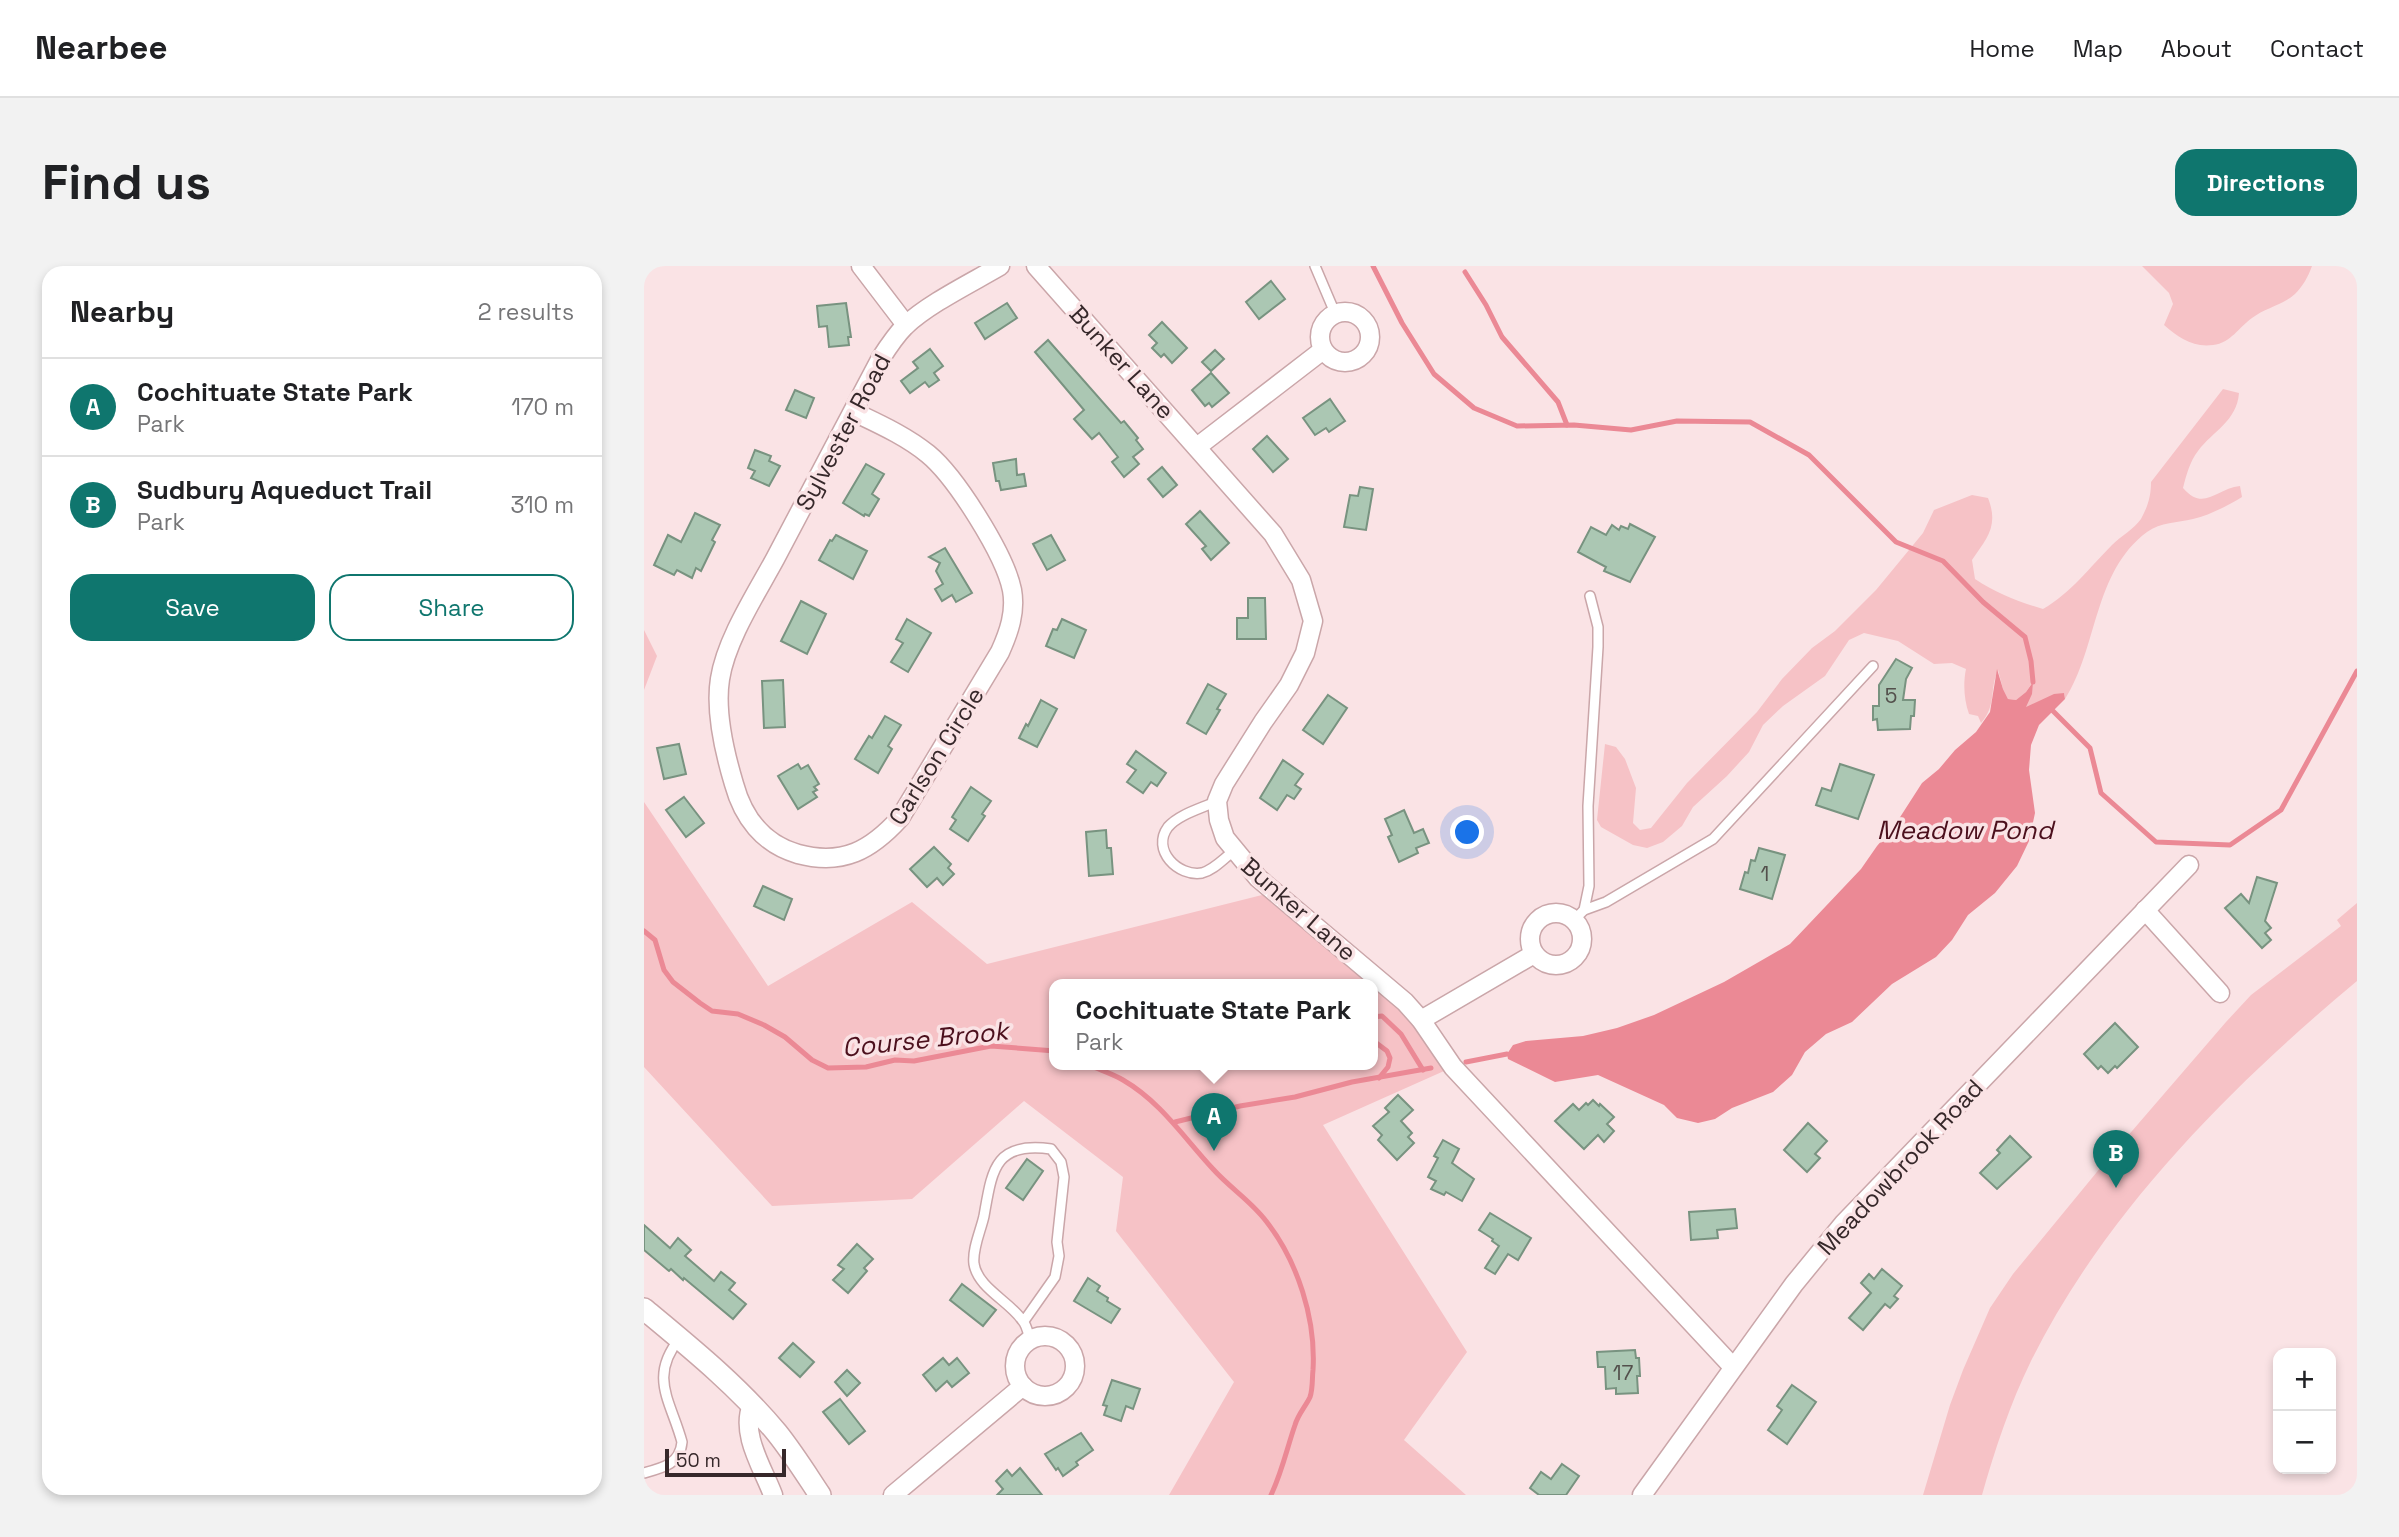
<!DOCTYPE html>
<meta charset="utf-8">
<style>
body{margin:0;font-family:"Space Grotesk",sans-serif;background:#f2f2f2;color:#202124}
.controls{position:absolute;right:21px;bottom:21px;display:grid;overflow:hidden;border-radius:14px;box-shadow:0 4px 10px #0003}
.controls button{width:63px;height:63px;display:grid;place-items:center;padding:0;border:0;border-bottom:2px solid #e0e0e0;background:#fff;color:#202124;font:35px sans-serif}
.scale{position:absolute;left:21px;bottom:18px;width:121px;box-sizing:border-box;padding-left:7px;border:4px solid #36282a;border-top:0;font-size:19px;line-height:24px;white-space:nowrap;color:#36282a;-webkit-text-stroke:5px #fae3e5;paint-order:stroke}
.you{position:absolute;left:824px;top:567px;width:24px;height:24px;margin:-18px;border:5px solid #fff;border-radius:50%;background:#1a73e8;box-shadow:0 0 0 10px #1a73e833}
.badge{display:grid;place-items:center;width:46px;height:46px;border-radius:50%;background:#0f766e;color:#fff;font-size:23px;font-weight:700}
.pin{position:absolute;translate:-50% -58px;filter:drop-shadow(0 2px 4px #0008)}
.pin::after{content:'';position:absolute;top:37px;width:24px;height:21px;background:inherit;clip-path:polygon(0 0,100% 0,50% 100%)}
.popup{position:absolute;left:405px;top:713px;width:329px;height:91px;box-sizing:border-box;display:grid;place-content:center;border-radius:14px;background:#fff;filter:drop-shadow(0 2px 5px #0005);font-size:23px;white-space:nowrap;color:#757577}
.popup b{font-size:26px;color:#202124}
.popup::after{content:'';position:absolute;left:50%;top:100%;margin-left:-14px;border:14px solid transparent;border-top-color:#fff}
.list{margin:0;padding:0;list-style:none}
h2{display:flex;justify-content:space-between;align-items:center;height:91px;margin:0;padding:0 28px;font-size:30px}
h2 small{font-size:23px;font-weight:400;color:#757577}
.list li{display:grid;grid-template-columns:46px 1fr auto;gap:21px;align-items:center;box-sizing:border-box;height:98px;padding:0 28px;border-top:2px solid #e0e0e0}
.list b{display:block;font-size:26px;white-space:nowrap}
.list p{margin:0;font-size:23px;white-space:nowrap;color:#757577}
.list em{font-size:23px;font-style:normal;color:#757577}
.actions{display:flex;gap:14px;padding:21px 28px}
.actions a{flex:1;padding:16px 0;border:2px solid #0f766e;border-radius:21px;text-align:center;font-size:24px;color:#0f766e}
.actions .main{background:#0f766e;color:#fff}
.map{position:relative;flex:none;width:1713px;height:1229px;overflow:hidden;border-radius:21px}
header{display:flex;align-items:center;gap:42px;box-sizing:border-box;height:98px;padding:0 35px;background:#fff;border-bottom:2px solid #e0e0e0}
header strong{font-size:33px}
nav{display:flex;gap:38px;margin-inline-start:auto;font-size:24px}
.intro{display:flex;align-items:center;justify-content:space-between;box-sizing:border-box;height:168px;padding:0 42px}
h1{margin:0;font-size:49px}
.button{padding:18px 32px;border-radius:21px;background:#0f766e;color:#fff;font-size:24px;font-weight:700}
main{display:flex;gap:42px;padding:0 42px}
aside{flex:1;background:#fff;border-radius:21px;box-shadow:0 4px 10px #0003}
.map>svg:first-child{display:block}
</style>
<header>
<strong>Nearbee</strong>
<nav><a>Home</a><a>Map</a><a>About</a><a>Contact</a></nav>
</header>
<div class="intro"><h1>Find us</h1><a class="button">Directions</a></div>
<main>
<aside>
<h2>Nearby<small>2 results</small></h2>
<ul class="list">
<li><span class="badge">A</span><div><b>Cochituate State Park</b><p>Park</p></div><em>170 m</em></li>
<li><span class="badge">B</span><div><b>Sudbury Aqueduct Trail</b><p>Park</p></div><em>310 m</em></li>
</ul>
<div class="actions"><a class="main">Save</a><a>Share</a></div>
</aside>
<div class="map">
<svg width="1713" height="1229" viewBox="0 0 1713 1229">
<rect width="100%" height="100%" fill="#fae3e5"/>
<g fill="#f6c2c6" fill-rule="evenodd">
<path d="M1498,0H1668C1664,11 1659,20 1651,28C1639,39 1621,42 1608,52C1595,61 1587,77 1569,79C1549,82 1534,71 1520,59L1529,38L1525,27Z"/>
<path d="M1579,123L1595,127C1593,155 1569,165 1554,185C1546,195 1542,210 1539,222C1560,246 1571,223 1596,220L1598,231C1583,240 1566,249 1549,253C1533,257 1517,256 1503,266C1449,306 1454,382 1421,433L1420,427L1381,442L1388,417L1382,426L1372,434L1364,433L1359,423L1354,404C1345,424 1353,439 1337,457L1334,450L1325,448C1320,434 1319,417 1322,403L1308,397L1290,398L1254,375L1220,367L1205,374L1181,410L1139,440L1119,459L1105,486L1083,510L1049,541L1038,560L1019,576L1003,582L989,579L957,561L953,554L961,478L972,481L981,493L992,522L989,557L996,564L1007,562L1043,517L1113,446L1138,413L1168,382L1191,365L1232,324L1279,267L1290,244L1328,229L1344,232C1355,260 1343,272 1328,294L1331,313C1352,327 1375,336 1399,343C1427,327 1446,301 1468,279C1477,270 1490,263 1497,253C1504,240 1507,230 1507,216Z"/>
<path d="M0,364L13,390L0,424Z"/>
<path d="M0,536L124,720L268,636L343,698L630,626L744,720L809,801L679,859L823,1086L760,1174L822,1229H525L590,1116L472,965L479,911L380,835L268,933L128,940L0,801ZM411,719H729V799H411Z"/>
<path d="M1713,637V715C1587,820 1461,946 1387,1095C1366,1138 1351,1183 1338,1229H1279L1306,1139L1319,1104L1346,1042L1369,1008L1457,901L1582,756L1607,729L1697,660L1693,654Z"/>
</g>
<path fill="#eb8995" d="M1353,403L1359,423L1364,433L1372,434L1382,426L1389,416L1388,428L1382,441L1410,428L1420,427L1421,433L1395,459L1387,479L1385,504L1391,547L1385,575L1373,600L1351,627L1324,649L1308,674L1292,691L1248,718L1208,756L1182,768L1161,786L1148,809L1129,826L1088,842L1071,853L1054,857L1033,852L1020,839L954,809L911,816L864,793L863,788L869,779L882,775L939,770L973,762L1010,749L1080,716L1146,678L1217,603L1233,580L1251,559L1278,517L1295,503L1311,484L1332,466L1346,446Z"/>
<g fill="none" stroke-linecap="round" stroke-linejoin="round">
<g stroke="#eb8995" stroke-width="5">
<path d="M729,0L758,57L790,108L830,142L873,160L930,159L987,164L1033,155L1106,156L1165,189L1252,276L1299,295L1339,336L1381,371L1387,395L1389,416"/>
<path d="M821,6L842,39L858,71L914,136L923,159"/>
<path d="M1408,444L1446,482L1457,527L1512,576L1586,579L1637,544L1713,405"/>
<path d="M0,665L11,674L20,704L29,716L56,737L68,745L94,748L120,759L141,771L168,794L184,802L222,801L251,794L270,795L347,780L411,785"/>
<path d="M729,751L738,750L757,768L779,804"/>
<path d="M731,776L743,785L746,792L744,801L735,812"/>
<path d="M822,796L863,788"/>
<path d="M445,799C456,804 469,808 479,814C517,836 540,872 569,903C586,922 607,935 622,955C654,996 672,1053 669,1104C668,1112 669,1123 666,1131C662,1140 654,1148 651,1159C643,1182 638,1206 627,1229"/>
<path d="M531,856L596,840L651,831L708,816L787,802"/>
</g>
</g>
<g fill="#abc7b3" stroke="#789380" stroke-width="2">
<path d="M627,15L641,33L615,53L602,36Z"/>
<path d="M202,37L207,71H204L205,79L185,81L183,60L175,61L173,40Z"/>
<path d="M363,37L373,52L341,73L331,57Z"/>
<path d="M518,56L543,82L528,97L520,88L517,91L508,82L513,77L505,69Z"/>
<path d="M404,74L477,157L480,155L494,172L492,174L499,183L489,191L495,198L480,211L468,196L474,191L455,167L448,173L430,153L440,144L391,86Z"/>
<path d="M286,83L299,100L290,107L295,114L285,121L281,116L266,127L257,115L274,102L269,96Z"/>
<path d="M571,84L580,93L567,105L558,96Z"/>
<path d="M567,107L585,127L568,141L565,137L561,140L548,124Z"/>
<path d="M151,124L170,132L162,152L142,144Z"/>
<path d="M686,133L701,155L685,166L682,162L671,169L659,152Z"/>
<path d="M623,170L644,193L629,206L609,183Z"/>
<path d="M111,184L127,190L125,195L136,200L125,220L107,212L111,205L104,202Z"/>
<path d="M372,193L373,209L380,208L382,220L357,224L355,215H352L349,197Z"/>
<path d="M222,198L240,208L228,228L235,233L225,250L221,248L220,250L199,237Z"/>
<path d="M518,201L533,219L519,231L504,213Z"/>
<path d="M716,221L729,223L722,264L700,261L706,229L714,230Z"/>
<path d="M556,245L585,277L567,294L558,283L562,280L542,258Z"/>
<path d="M51,247L76,259L68,274L71,276L57,305L52,302L48,312L33,304L30,309L10,299L24,269L37,276Z"/>
<path d="M986,258L1011,271L986,316L960,305L962,301L934,286L947,261L962,269L968,259L975,264L977,260L984,263Z"/>
<path d="M192,269L223,285L209,313L175,294L186,274L188,275Z"/>
<path d="M407,269L421,294L403,304L389,278Z"/>
<path d="M301,282L328,327L312,336L308,329L298,335L291,323L299,318L292,305L296,297L285,291Z"/>
<path d="M604,332H621L622,373H593V352H604Z"/>
<path d="M157,335L182,348L163,388L137,375Z"/>
<path d="M263,353L287,367L264,406L247,396L259,377L252,373Z"/>
<path d="M418,353L442,364L430,392L402,380L409,363L413,364Z"/>
<path d="M1252,393L1268,402L1262,413L1259,434H1271L1270,450H1267L1266,463L1234,464L1233,453L1229,454V440H1235V419Z"/>
<path d="M139,414L141,461L120,462L118,415Z"/>
<path d="M564,418L582,428L573,443L576,444L562,468L543,457Z"/>
<path d="M684,429L703,442L679,478L659,464Z"/>
<path d="M397,434L413,443L393,481L375,472L382,458L384,460Z"/>
<path d="M241,450L257,459L244,480L248,483L234,507L211,493L225,470L228,472Z"/>
<path d="M35,478L42,508L20,513L13,482Z"/>
<path d="M492,485L522,507L513,520L507,516L499,527L483,516L492,504L483,498Z"/>
<path d="M639,494L659,508L651,519L657,523L650,533L643,529L633,544L616,532Z"/>
<path d="M154,498L157,503L164,499L175,518L170,521L173,524L169,526L173,531L154,543L134,510Z"/>
<path d="M1196,498L1230,509L1214,553L1172,539L1178,522L1187,525Z"/>
<path d="M327,521L347,535L338,548L341,550L324,575L306,563L312,554L308,551Z"/>
<path d="M40,531L60,557L42,571L22,544Z"/>
<path d="M760,544L770,567L779,563L785,577L772,582L774,587L755,596L744,571L748,569L741,553Z"/>
<path d="M462,564L463,582H467L469,608L445,610L442,566Z"/>
<path d="M290,581L307,598L304,602L310,608L299,619L293,612L283,621L266,603Z"/>
<path d="M1115,582L1141,589L1128,633L1096,623L1101,606L1104,607L1107,594L1111,595Z"/>
<path d="M1613,611L1633,617L1621,655L1627,662L1621,667L1627,674L1618,682L1581,642L1597,628L1605,637Z"/>
<path d="M119,620L148,633L140,654L110,640Z"/>
<path d="M1471,757L1494,781L1473,802L1471,800L1464,807L1457,800L1454,803L1440,788Z"/>
<path d="M754,829L769,844L757,855L768,867L764,871L770,877L753,894L734,874L738,869L729,860L745,846L741,842Z"/>
<path d="M949,834L955,840L956,838L970,851L963,858L970,865L960,876L954,869L940,883L911,855L929,838L935,844L942,837L944,839Z"/>
<path d="M1164,857L1183,875L1171,888L1176,892L1163,906L1140,884Z"/>
<path d="M1366,870L1387,891L1353,923L1336,907L1356,887L1353,884Z"/>
<path d="M799,874L815,883L808,897L830,913L818,935L802,926L800,929L787,923L792,915L784,911L794,892L790,890Z"/>
<path d="M383,893L399,905L379,934L362,922Z"/>
<path d="M1091,943L1093,962L1073,964L1074,972L1047,974L1045,946Z"/>
<path d="M846,947L887,972L874,994L864,988L851,1008L841,1002L855,980L848,975L849,973L835,964Z"/>
<path d="M0,959L26,982L34,972L47,984L41,990L70,1015L77,1006L91,1017L85,1024L102,1038L89,1053L40,1012L39,1014L27,1003L25,1005L0,984Z"/>
<path d="M213,978L229,993L220,1002L223,1005L204,1027L189,1014L200,1003L194,999Z"/>
<path d="M1238,1003L1258,1020L1250,1030L1254,1033L1246,1042L1241,1038L1219,1064L1205,1052L1227,1027L1217,1017L1225,1008L1230,1013Z"/>
<path d="M444,1012L456,1020L453,1025L464,1032L463,1035L476,1043L467,1057L430,1035Z"/>
<path d="M318,1018L352,1044L339,1060L306,1034Z"/>
<path d="M149,1077L170,1096L156,1111L135,1092Z"/>
<path d="M991,1084L992,1092H995L996,1110H993L994,1127L972,1128V1122L962,1123L961,1101H954L953,1086Z"/>
<path d="M299,1092L305,1099L313,1092L325,1107L308,1121L303,1115L292,1125L279,1109Z"/>
<path d="M203,1104L216,1117L203,1130L191,1116Z"/>
<path d="M468,1114L496,1123L489,1143L482,1140L477,1155L460,1149L463,1140L459,1139Z"/>
<path d="M1148,1119L1172,1136L1143,1178L1124,1164L1138,1144L1133,1140Z"/>
<path d="M196,1133L221,1165L205,1178L179,1146Z"/>
<path d="M437,1167L449,1184L432,1196L434,1199L419,1210L414,1202L412,1204L401,1188Z"/>
<path d="M918,1198L935,1210L922,1229H895L886,1222L897,1206L907,1213Z"/>
<path d="M376,1202L398,1229H353L359,1223L352,1215L363,1204L368,1210Z"/>
</g>
<g fill="none" stroke-linecap="round" stroke-linejoin="round">
<defs>
<g id="service">
<path d="M671,0L691,47"/>
<path d="M573,535C559,542 535,548 524,561C507,584 534,611 558,607C570,604 580,592 590,585"/>
<path d="M940,644L945,620L944,540L954,381V361L946,330"/>
<path d="M930,654L940,644L962,636L1069,573L1229,400"/>
<path d="M380,1055L411,1011L415,990L413,976L420,911L417,896L407,883C350,875 348,905 340,950C337,964 328,983 330,998C334,1022 365,1035 378,1054C383,1059 384,1067 386,1074"/>
<path d="M0,1207C19,1202 36,1198 38,1176C27,1135 4,1111 36,1072"/>
</g>
<g id="minor">
<path d="M217,0L262,59"/>
<path d="M392,0L629,268L657,314L669,355L661,387L645,419L619,456L580,518L573,535L575,554L581,572L614,612L761,736L777,754L809,801L1089,1101"/>
<circle cx="701" cy="71" r="25"/>
<path d="M210,146C235,158 262,170 284,188C312,211 361,289 368,324C372,346 365,366 356,386L256,552C227,584 199,600 154,588C119,578 99,551 90,518C81,488 71,444 76,413C82,374 112,328 131,293C166,226 202,159 237,92C244,81 251,70 261,60C284,38 327,17 356,0"/>
<path d="M553,181L679,84"/>
<path d="M1501,644L1576,727"/>
<circle cx="912" cy="673" r="26"/>
<path d="M777,754L890,688"/>
<circle cx="401" cy="1100" r="30"/>
<path d="M108,1139C96,1168 119,1202 129,1229"/>
<path d="M249,1229L379,1120"/>
<path d="M998,1229L1150,1018L1200,957L1545,599"/>
</g>
<path id="tertiary" d="M0,1043C47,1082 94,1120 133,1167C149,1187 162,1208 176,1229"/>
</defs>
<use href="#service" stroke="#caa6a9" stroke-width="12"/>
<use href="#minor" stroke="#caa6a9" stroke-width="21"/>
<use href="#tertiary" stroke="#caa6a9" stroke-width="24"/>
<use href="#service" stroke="#fff" stroke-width="9"/>
<use href="#minor" stroke="#fff" stroke-width="18"/>
<use href="#tertiary" stroke="#fff" stroke-width="21"/>
</g>
<g text-anchor="middle" dominant-baseline="central" stroke-width="7" stroke-linejoin="round" paint-order="stroke">
<g font-size="21" fill="#53504c">
<text x="1247" y="429">5</text>
<text x="1121" y="607">1</text>
<text x="979" y="1106">17</text>
</g>
<g font-size="24" fill="#36282a" stroke="#fae3e5">
<text transform="translate(478 96) rotate(48)">Bunker Lane</text>
<text transform="translate(199 166) rotate(-62)">Sylvester Road</text>
<text transform="translate(292 490) rotate(-58)">Carlson Circle</text>
<text transform="translate(655 643) rotate(41)">Bunker Lane</text>
<text transform="translate(1256 901) rotate(-47)">Meadowbrook Road</text>
</g>
<g font-size="26" font-style="italic" fill="#4c101d" stroke="#fae3e5">
<text x="1321" y="564">Meadow Pond</text>
<text transform="translate(281 773) rotate(-6)">Course Brook</text>
</g>
</g>
</svg>
<div class="controls">
<button>+</button>
<button>−</button>
</div>
<div class="scale">50 m</div>
<div class="you"></div>
<div class="pin badge" style="left:570px;top:885px">A</div>
<div class="popup"><b>Cochituate State Park</b>Park</div>
<div class="pin badge" style="left:1472px;top:922px">B</div>
</div>
</main>
